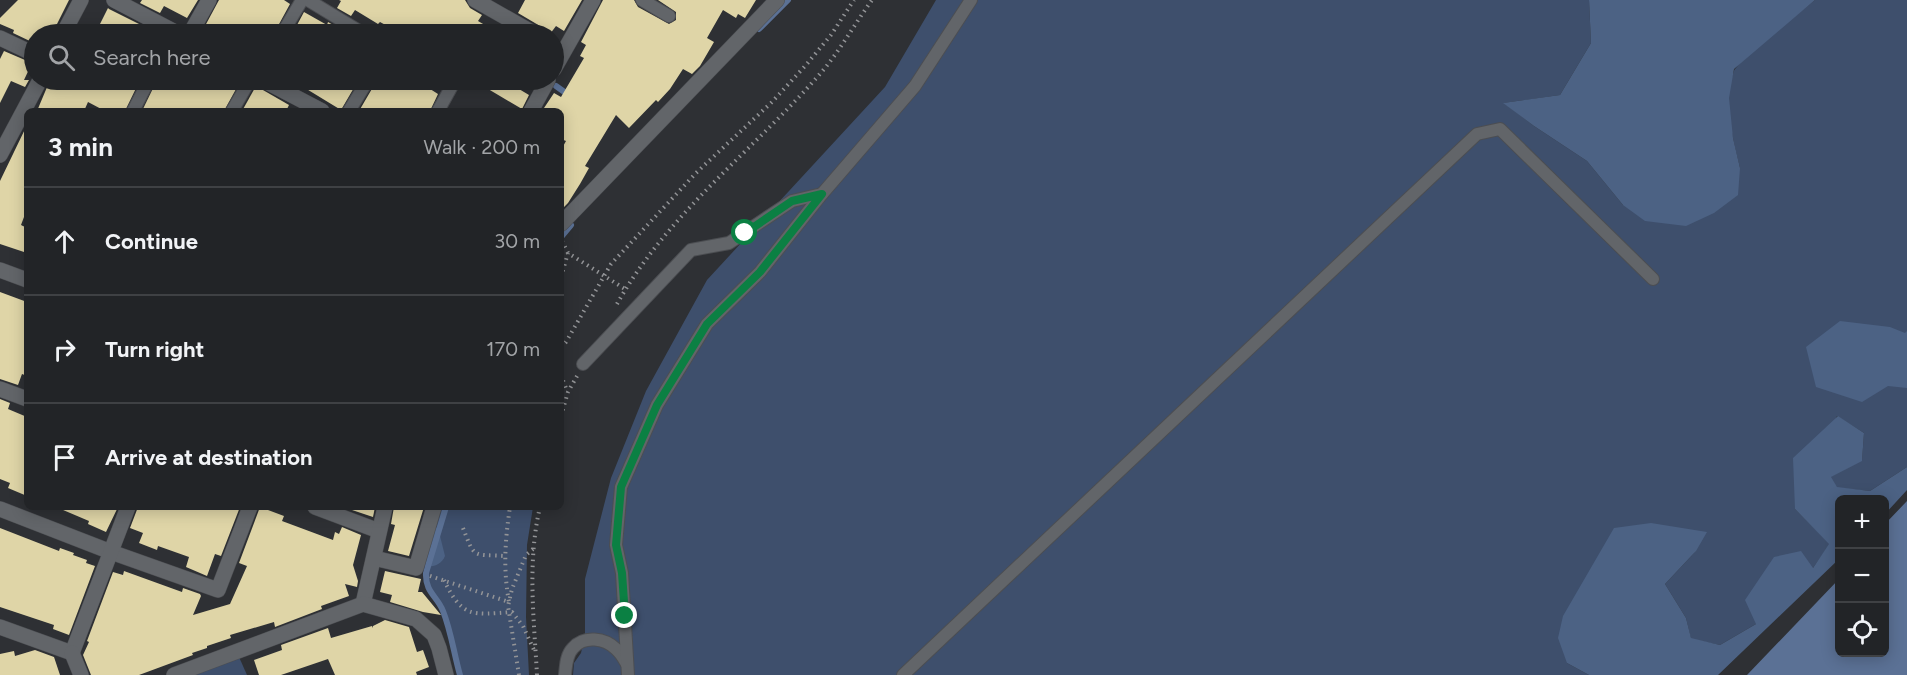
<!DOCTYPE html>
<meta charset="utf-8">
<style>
body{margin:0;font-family:Figtree,sans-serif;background:#2a2c2f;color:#f1f3f6}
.controls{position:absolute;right:18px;bottom:18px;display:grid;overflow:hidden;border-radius:9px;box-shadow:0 3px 15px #0003}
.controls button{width:54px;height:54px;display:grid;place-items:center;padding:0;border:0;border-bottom:2px solid #3f4144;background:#222427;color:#f1f3f6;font:30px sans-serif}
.stop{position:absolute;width:18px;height:18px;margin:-14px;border:4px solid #0b8043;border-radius:50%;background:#fff}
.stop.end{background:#0b8043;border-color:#fff;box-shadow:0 2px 6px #0008}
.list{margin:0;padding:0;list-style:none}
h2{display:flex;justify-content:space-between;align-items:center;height:78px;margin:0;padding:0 24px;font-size:26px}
h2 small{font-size:20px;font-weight:400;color:#a2a4a7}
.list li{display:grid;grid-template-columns:39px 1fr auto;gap:18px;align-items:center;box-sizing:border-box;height:108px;padding:0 24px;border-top:2px solid #3f4144}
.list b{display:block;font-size:22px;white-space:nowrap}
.list em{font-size:20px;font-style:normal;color:#a2a4a7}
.icon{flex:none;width:33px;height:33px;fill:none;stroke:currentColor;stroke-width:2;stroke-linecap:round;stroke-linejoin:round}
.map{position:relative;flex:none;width:1907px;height:675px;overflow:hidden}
.search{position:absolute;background:#222427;box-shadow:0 3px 15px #0003;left:24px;top:24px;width:540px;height:66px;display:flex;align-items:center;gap:15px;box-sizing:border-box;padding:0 21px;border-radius:33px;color:#a2a4a7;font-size:22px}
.panel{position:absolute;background:#222427;box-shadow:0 3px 15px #0003;left:24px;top:108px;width:540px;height:402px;border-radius:9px}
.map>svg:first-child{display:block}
</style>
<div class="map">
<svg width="1907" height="675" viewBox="0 0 1907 675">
<rect width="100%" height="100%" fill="#2e3034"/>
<g fill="#3e4f6c">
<path d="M936,0H1589L1591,43L1560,95L1504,103L1534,126L1587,161L1623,205L1740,168C1733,138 1722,101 1734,71C1737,62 1803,10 1815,0H1907V467L1870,491L1837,488L1830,477L1862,460L1864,433L1837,416L1795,509L1830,544L1813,568L1756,624L1720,645L1691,639L1686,618L1665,584L1696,551L1567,663L1589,675H573L574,663L581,653L585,635V579L611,478L646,391L707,280L885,87Z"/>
<path d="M439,507H533L527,545L526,617L529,675H461L444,612C441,604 434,598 430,590C427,583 427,577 423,570Z"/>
<path d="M239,657L247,675H193Z"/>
</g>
<g fill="#4c6284">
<path d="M1589,0H1815L1734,69L1729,98L1733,138L1740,168L1738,195L1714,213L1686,226L1645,221L1623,205L1587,161L1534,126L1503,103L1560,95L1591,43Z"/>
<path d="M1840,321L1890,327L1905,333L1907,331V388L1888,386L1862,402L1816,387L1806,347Z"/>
<path d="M1838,416L1864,433L1862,461L1831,477L1837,487L1870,491L1907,467V490L1885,514L1884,500H1840L1839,559L1718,675H1589L1567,663L1558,638L1563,616L1614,528L1651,523L1707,532L1696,551L1665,584L1686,618L1691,638L1720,645L1756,624L1745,600L1774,557L1801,551L1813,568L1829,544L1795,509L1793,458Z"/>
<path d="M432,526L438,528L445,556C441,566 429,569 420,564Z"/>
</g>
<path fill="#5b7195" d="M1907,501V675H1747L1839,579L1840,652H1884L1885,524Z"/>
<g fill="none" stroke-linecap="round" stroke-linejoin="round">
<g stroke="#5b7195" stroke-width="6">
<path d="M759,29L788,0"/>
<path d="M538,80H539"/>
<path d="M556,86L570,96"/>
<path d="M561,237L571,225"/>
<path d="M446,507L426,573C425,592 437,596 443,611C451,631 454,654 460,675"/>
</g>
</g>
<g fill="#dfd5a7">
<path d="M18,0H69L52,34H34V43L13,33L14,30L0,24V18Z"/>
<path d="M142,0H198L187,18L164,6L160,13L140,3Z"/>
<path d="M219,0H284L290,4L278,26L279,31L282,34H220L205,26Z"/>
<path d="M339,0H465L470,8L482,15L478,21L500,34H402L380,22L378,24L355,10L351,16L337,8L341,1Z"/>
<path d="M525,0H582L564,31L556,26L550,34H545L540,26L518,13Z"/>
<path d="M603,0H634L638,7L669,24L676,20V12L658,0H756L745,18L738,14L736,18L723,10L707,38L714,42L700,66L692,74L683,69L670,89L658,102L656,100L629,128L616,115L585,166L589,168L580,184L568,203L561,210V150L566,141L561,139V111H542L554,93L561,97L584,58L580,56L586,45L581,42Z"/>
<path d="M108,8L109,9L159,34H95Z"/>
<path d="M304,12L327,25L328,22L342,30L341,33L343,34H304L303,30L297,25Z"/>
<path d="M4,51L32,63L24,80H29L25,87L11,81L0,103V59Z"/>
<path d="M50,80H140L125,111H105L88,102L84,111H37Z"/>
<path d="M157,80H241L224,111H142Z"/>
<path d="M283,80H343L355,86L341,110L300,85L298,88Z"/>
<path d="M382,80H416L438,94L430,111H359L373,87L377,89Z"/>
<path d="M473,80H525L519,89L529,95L522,109Z"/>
<path d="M256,86L289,105L286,111H242Z"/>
<path d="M27,125V209L21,225L27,228V253L0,244V181Z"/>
<path d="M0,292L27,302V376L22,374L18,385L0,379Z"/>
<path d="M0,399L10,403L8,409L27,417V496L8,488L10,483L0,479Z"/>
<path d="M56,507H118L106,532L88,524L89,521Z"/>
<path d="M138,507H240L221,556L215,554L207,576L186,567L189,557L158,546L157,550L139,543L143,533L130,528Z"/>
<path d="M260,507L284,516L282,521L333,540L335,532L339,534L342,527L361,535L353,565L358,581L357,587L345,584L349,596L321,606L322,609L275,627L274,622L230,635L231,638L207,646V648L192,653L193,655L139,675H91L83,655L89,642L87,641L113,572L123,575L124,571L182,592L183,588L200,594L201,596L193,615L230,604L247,566L239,563Z"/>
<path d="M349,507H375L373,517L349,509Z"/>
<path d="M394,507H424L409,556L388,551L395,525L391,524Z"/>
<path d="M0,528L59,551L60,548L74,553L73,555L87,560L86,563L95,566L69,635L53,629L54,625L0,607Z"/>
<path d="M385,571L421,579L418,592H422L441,615L423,612L390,602L392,595L380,592Z"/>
<path d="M385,620L409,627L417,652L423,650L429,667L416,672L417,675H335L328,659L281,675H259L254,660L282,650L281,645L328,628L331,638L372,626L373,628V626Z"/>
<path d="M35,650L54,657L60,675H0V654L14,651L15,656Z"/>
</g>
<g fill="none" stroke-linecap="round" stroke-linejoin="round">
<defs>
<g id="service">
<path d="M308,0L364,34"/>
<path d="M642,0L669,16"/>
<path d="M296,34L286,27L302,0"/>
<path d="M133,111L149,80"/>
<path d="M232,111L250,80"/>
<path d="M349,111L368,80"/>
<path d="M438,111L453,84L445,80"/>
<path d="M583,364L691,250L729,243L792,201L822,194"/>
<path d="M565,675C566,666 566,655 573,648C584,635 605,638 616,649C621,653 624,659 627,664"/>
<path d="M628,675L622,573L616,545L621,487L657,405L707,324L760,272L822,194L915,86L971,0"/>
<path d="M903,675L1477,134L1500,129L1653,279"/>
</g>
<g id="minor">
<path d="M114,0L179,34"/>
<path d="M475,0L535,34"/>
<path d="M63,34L81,0"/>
<path d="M190,34L209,0"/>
<path d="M0,38L34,54"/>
<path d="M554,69L593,0"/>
<path d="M263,80L322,111"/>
<path d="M531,111L548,80"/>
<path d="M0,155L40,80"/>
<path d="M561,224L777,0"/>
<path d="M0,270L27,280"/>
<path d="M0,389L27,399"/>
<path d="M315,507L379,531"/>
<path d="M0,509L111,552L218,590L250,507"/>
<path d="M374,558L416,568L434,507"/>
<path d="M363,604L385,507"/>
<path d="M0,627L72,653L128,507"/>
<path d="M72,653L81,675"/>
<path d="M174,675L363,604L416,619L434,635L439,648L446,675"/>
</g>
</defs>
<use href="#service" stroke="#4c4e52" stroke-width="14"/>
<use href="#minor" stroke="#4c4e52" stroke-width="16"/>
<g stroke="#939497" stroke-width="4" stroke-dasharray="1.5 4.5" stroke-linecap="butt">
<path d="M562,241L568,253L625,289"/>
<path d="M561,277L568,253"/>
<path d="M617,304C669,211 757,148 825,68C842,47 856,22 872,0"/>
<path d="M561,347L566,342L611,264L696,173L772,102L806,65L831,35L854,0"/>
<path d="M561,375L567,391"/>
<path d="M561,416L568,392L577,376"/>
<path d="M463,528C475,559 472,554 504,556"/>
<path d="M430,576L509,602C503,569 505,540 510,507"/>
<path d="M444,580C462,618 472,615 512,612L523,626L534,650"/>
<path d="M519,675L508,606L512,589L526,555L533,549"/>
<path d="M537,675C534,619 527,562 540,507"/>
</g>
<use href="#service" stroke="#626569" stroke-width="12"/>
<use href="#minor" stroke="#626569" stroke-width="15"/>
</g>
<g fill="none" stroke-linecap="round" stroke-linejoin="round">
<path stroke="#0b8043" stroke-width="8" d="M625,616L622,573L616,545L621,487L657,405L707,324L760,272L822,194L792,201L745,233"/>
</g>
</svg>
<div class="controls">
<button>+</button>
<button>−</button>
<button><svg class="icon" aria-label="locate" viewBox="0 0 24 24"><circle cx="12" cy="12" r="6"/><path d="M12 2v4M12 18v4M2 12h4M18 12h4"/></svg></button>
</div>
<div class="stop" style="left:745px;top:233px"></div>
<div class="stop end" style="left:625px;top:616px"></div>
<div class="search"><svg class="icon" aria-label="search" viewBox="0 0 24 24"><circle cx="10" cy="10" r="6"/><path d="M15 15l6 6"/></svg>Search here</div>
<section class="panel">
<h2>3 min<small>Walk · 200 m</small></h2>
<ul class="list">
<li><svg class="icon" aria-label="ahead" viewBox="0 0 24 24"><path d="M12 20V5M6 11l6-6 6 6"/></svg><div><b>Continue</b></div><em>30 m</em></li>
<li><svg class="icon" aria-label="right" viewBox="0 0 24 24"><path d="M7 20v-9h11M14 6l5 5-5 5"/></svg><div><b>Turn right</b></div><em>170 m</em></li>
<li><svg class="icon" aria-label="arrive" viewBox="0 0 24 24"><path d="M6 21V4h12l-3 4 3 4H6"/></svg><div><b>Arrive at destination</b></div></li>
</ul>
</section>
</div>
